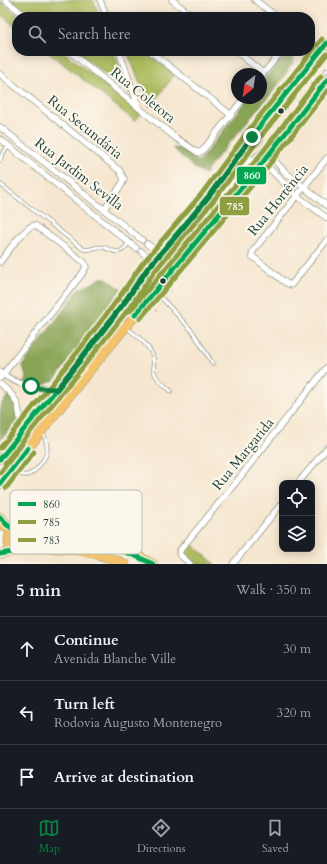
<!DOCTYPE html>
<meta charset="utf-8">
<style>
body{margin:0;font-family:Cardo,serif;background:#20242c;color:#f1f3f6}
.controls{position:absolute;right:12px;bottom:12px;display:grid;overflow:hidden;border-radius:8px;box-shadow:0 2px 10px #0003}
.controls button{width:36px;height:36px;display:grid;place-items:center;padding:0;border:0;border-bottom:1px solid #363941;background:#171b24;color:#f1f3f6;font:20px sans-serif}
.compass{position:absolute;left:231px;top:68px;width:36px;height:36px;border-radius:50%;background:#171b24;box-shadow:0 2px 10px #0003;rotate:210deg}
.stop{position:absolute;width:12px;height:12px;margin:-9px;border:3px solid #0b8043;border-radius:50%;background:#fff}
.stop.end{background:#0b8043;border-color:#fff;box-shadow:0 1px 4px #0008}
.list{margin:0;padding:0;list-style:none}
h2{display:flex;justify-content:space-between;align-items:center;height:52px;margin:0;padding:0 16px;font-size:17px}
h2 small{font-size:13px;font-weight:400;color:#9ea1a6}
.list li{display:grid;grid-template-columns:26px 1fr auto;gap:12px;align-items:center;box-sizing:border-box;height:64px;padding:0 16px;border-top:1px solid #363941}
.list b{display:block;font-size:15px;white-space:nowrap}
.list p{margin:0;font-size:13px;white-space:nowrap;color:#9ea1a6}
.list em{font-size:13px;font-style:normal;color:#9ea1a6}
.icon{flex:none;width:22px;height:22px;fill:none;stroke:currentColor;stroke-width:2;stroke-linecap:round;stroke-linejoin:round}
.map{position:relative;flex:none;width:327px;height:564px;overflow:hidden}
.search{position:absolute;background:#171b24;box-shadow:0 2px 10px #0003;left:12px;right:12px;top:12px;height:44px;display:flex;align-items:center;gap:10px;box-sizing:border-box;padding:0 14px;border-radius:16px;color:#9ea1a6;font-size:15px}
.sheet{height:244px;background:#171b24}
nav{display:flex;justify-content:space-around;align-items:center;box-sizing:border-box;height:56px;border-top:1px solid #363941;background:#171b24;font-size:11px;color:#9ea1a6}
nav a{display:grid;justify-items:center;gap:2px}
nav .on{color:#0b8043}
.map>svg:first-child{display:block}
</style>
<div class="map">
<svg width="327" height="564" viewBox="0 0 327 564">
<rect width="100%" height="100%" fill="#fbf7ec"/>
<filter id="ink" filterUnits="userSpaceOnUse"><feTurbulence type="fractalNoise" baseFrequency=".025" numOctaves="2"/><feDisplacementMap in="SourceGraphic" scale="8" xChannelSelector="R" yChannelSelector="G"/><feConvolveMatrix kernelMatrix="1 2 1 2 8 2 1 2 1" color-interpolation-filters="sRGB"/></filter>
<filter id="wash" filterUnits="userSpaceOnUse"><feTurbulence type="fractalNoise" baseFrequency=".012" numOctaves="4" result="noise"/><feDisplacementMap in="SourceGraphic" scale="16" xChannelSelector="R" yChannelSelector="G"/><feGaussianBlur stdDeviation="0.9" result="paint"/><feColorMatrix in="noise" values="0 0 0 0 0 0 0 0 0 0 0 0 0 0 0 0 0 1.4 0 .05"/><feComposite in="paint" operator="in"/></filter>
<g filter="url(#wash)">
<rect width="100%" height="100%" fill="#f6e6cf"/>
<g fill="#adbc5f" stroke="#667c4a">
<path d="M11,0H93L100,17H33Z"/>
<path d="M0,1L20,17H17V28L0,14Z"/>
<path d="M47,51H62L140,113L135,121Z"/>
<path d="M76,51H113L130,93Z"/>
<path d="M127,51H144L175,74L150,107Z"/>
<path d="M188,541L215,564H195L180,551Z"/>
</g>
<g fill="#8aa456" stroke="#547045">
<path d="M288,51L294,61L276,88L213,162L205,174L193,167L173,148L183,149L198,162L209,149L249,98H261V83Z"/>
<path d="M101,278H106L121,289L69,362L54,380L37,388L24,385L26,377L23,365L79,289L91,284Z"/>
<path d="M11,393L18,403L20,424L5,435L0,441V415L2,403Z"/>
</g>
</g>
<g filter="url(#ink)">
<g fill="none" stroke-linecap="round" stroke-linejoin="round">
<path stroke="#cbc4b0" stroke-width="5.5" stroke-dasharray="5.5 3" stroke-linecap="butt" d="M310,43L320,51"/>
<defs>
<g id="lane">
<path d="M0,161L2,154L9,146"/>
<path d="M247,163L256,140L327,51"/>
<path d="M0,184L83,249C90,251 93,247 99,247C115,247 115,261 130,242"/>
<path d="M156,292L193,332L213,364"/>
<path d="M127,328C136,335 148,344 153,356C154,361 153,367 154,372C156,379 165,386 171,391"/>
<path d="M0,471L247,163L266,147L327,70"/>
<path d="M11,472C16,473 22,476 27,475C34,474 46,459 47,451C48,445 45,438 43,432"/>
</g>
<g id="street">
<path d="M5,0L27,17"/>
<path d="M100,0L107,17"/>
<path d="M172,0L194,17"/>
<path d="M255,0L277,17"/>
<path d="M69,51L176,138L197,152L199,153L203,150L244,98"/>
<path d="M119,51L139,108"/>
<path d="M150,51L231,115"/>
<path d="M236,51L263,73"/>
<path d="M0,74L120,171L124,179L122,184L104,209"/>
<path d="M261,76L282,51"/>
<path d="M0,127L142,240"/>
<path d="M0,139L136,248"/>
<path d="M269,154L284,171L327,206"/>
<path d="M327,158L253,251L252,256L286,283L291,285L327,240"/>
<path d="M263,162L297,196L327,218"/>
<path d="M147,244L160,254"/>
<path d="M141,251L153,262"/>
<path d="M0,262C7,253 25,226 35,225L84,262L86,267L82,274L0,378"/>
<path d="M0,372C17,386 36,388 57,389"/>
<path d="M0,384C22,401 18,408 22,432"/>
<path d="M298,483L327,448"/>
<path d="M190,564L179,554L181,549L237,481L327,367"/>
<path d="M233,564L282,503"/>
</g>
<g id="primary">
<path d="M209,196L225,208"/>
<path d="M0,459L86,353L124,303L148,268L178,234L209,196L259,127L327,43"/>
<path d="M0,484L89,371L263,162L327,80"/>
<path d="M0,517L7,525L13,528"/>
<path d="M0,526C33,532 66,534 99,541C118,546 136,554 153,564"/>
<path d="M13,551C7,543 8,536 14,529"/>
<path d="M0,554C42,544 85,546 125,564"/>
</g>
</defs>
<use href="#lane" stroke="#8a9282" stroke-width="4.5"/>
<use href="#street" stroke="#8a9282" stroke-width="7"/>
<use href="#primary" stroke="#8a9282" stroke-width="10"/>
<g stroke="#8a9282" stroke-width="1" stroke-dasharray="1 3" stroke-linecap="butt">
<path d="M168,288L171,292"/>
<path d="M153,308L157,311"/>
</g>
<use href="#lane" stroke="#fff" stroke-width="3"/>
<use href="#street" stroke="#fff" stroke-width="5.5"/>
<use href="#primary" stroke="#f4c26a" stroke-width="9"/>
<defs>
<g id="bus-1">
<path d="M135,315L263,162L327,80"/>
<path d="M0,459L86,353L124,303L148,268L209,196L259,127L327,43"/>
<path d="M0,484L28,448"/>
<path d="M0,517L7,525L14,529C66,535 105,540 153,564"/>
<path d="M0,554L41,547L59,548"/>
</g>
<g id="bus-2">
<path d="M140,319L268,166L327,91"/>
<path d="M5,463L91,357L130,307L154,272L214,200L265,131L327,54"/>
<path d="M6,488L34,452"/>
</g>
<g id="bus-3">
<path d="M130,311L258,158L321,76"/>
<path d="M0,448L80,349L118,299L142,264L203,192L254,123L322,39"/>
<path d="M0,473L22,444"/>
</g>
</defs>
<use href="#bus-1" stroke="#fbf7ec" stroke-width="8"/>
<use href="#bus-2" stroke="#fbf7ec" stroke-width="8"/>
<use href="#bus-3" stroke="#fbf7ec" stroke-width="8"/>
<use href="#bus-1" stroke="#00a651" stroke-width="5"/>
<use href="#bus-2" stroke="#8f9e40" stroke-width="5"/>
<use href="#bus-3" stroke="#8f9e40" stroke-width="5"/>
</g>
</g>
<g fill="none" stroke-linecap="round" stroke-linejoin="round" filter="url(#ink)">
<path stroke="#0b8043" stroke-width="5" d="M31,386L37,388L57,389L124,303L148,268L178,234L209,196L252,137"/>
</g>
<g fill="#1f3d34" stroke="#fbf7ec" stroke-width="1.5">
<circle cx="281" cy="111" r="3.5"/>
<circle cx="163" cy="281" r="3.5"/>
</g>
<g text-anchor="middle" dominant-baseline="central" stroke-width="4" stroke-linejoin="round" paint-order="stroke">
<g font-size="14" fill="#1f3d34" stroke="#fbf7ec">
<text transform="translate(143 95) rotate(39)">Rua Coletora</text>
<text transform="translate(85 127) rotate(39)">Rua Secundária</text>
<text transform="translate(79 174) rotate(38)">Rua Jardim Sevilla</text>
<text transform="translate(278 200) rotate(-51)">Rua Hortência</text>
<text transform="translate(243 454) rotate(-51)">Rua Margarida</text>
</g>
</g>
<rect x="10" y="490" width="132" height="64" rx="6" fill="#fbf7ec" stroke="#b9bfb5" stroke-width="1"/>
<rect x="18" y="502" width="18" height="4" fill="#00a651"/>
<rect x="18" y="520" width="18" height="4" fill="#8f9e40"/>
<rect x="18" y="538" width="18" height="4" fill="#8f9e40"/>
<g font-size="11" fill="#1f3d34">
<text x="43" y="508">860</text>
<text x="43" y="526">785</text>
<text x="43" y="544">783</text>
</g>
<g stroke="#fbf7ec" stroke-width="1.5">
<rect x="236" y="166" width="31" height="19" rx="4" fill="#00a651"/>
<rect x="219" y="196" width="31" height="20" rx="4" fill="#8f9e40"/>
</g>
<g font-size="11" text-anchor="middle" font-weight="bold" fill="#fff">
<text x="252" y="179">860</text>
<text x="235" y="210">785</text>
</g>
</svg>
<div class="controls">
<button><svg class="icon" aria-label="locate" viewBox="0 0 24 24"><circle cx="12" cy="12" r="6"/><path d="M12 2v4M12 18v4M2 12h4M18 12h4"/></svg></button>
<button><svg class="icon" aria-label="layers" viewBox="0 0 24 24"><path d="M12 4l9 5-9 5-9-5zM3 14l9 5 9-5"/></svg></button>
</div>
<svg class="compass" viewBox="-18 -18 36 36"><path d="M0-13l5 13h-10z" fill="#e53935"/><path d="M0 13l5-13h-10z" fill="#9ea1a6"/></svg>
<div class="stop" style="left:31px;top:386px"></div>
<div class="stop end" style="left:252px;top:137px"></div>
<div class="search"><svg class="icon" aria-label="search" viewBox="0 0 24 24"><circle cx="10" cy="10" r="6"/><path d="M15 15l6 6"/></svg>Search here</div>
</div>
<section class="sheet">
<h2>5 min<small>Walk · 350 m</small></h2>
<ul class="list">
<li><svg class="icon" aria-label="ahead" viewBox="0 0 24 24"><path d="M12 20V5M6 11l6-6 6 6"/></svg><div><b>Continue</b><p>Avenida Blanche Ville</p></div><em>30 m</em></li>
<li><svg class="icon" aria-label="left" viewBox="0 0 24 24"><path d="M17 20v-9H6M10 6l-5 5 5 5"/></svg><div><b>Turn left</b><p>Rodovia Augusto Montenegro</p></div><em>320 m</em></li>
<li><svg class="icon" aria-label="arrive" viewBox="0 0 24 24"><path d="M6 21V4h12l-3 4 3 4H6"/></svg><div><b>Arrive at destination</b></div></li>
</ul>
</section>
<nav>
<a class="on"><svg class="icon" aria-label="map" viewBox="0 0 24 24"><path d="M3 6l6-2 6 2 6-2v14l-6 2-6-2-6 2zM9 4v14M15 6v14"/></svg>Map</a>
<a><svg class="icon" aria-label="directions" viewBox="0 0 24 24"><path d="M12 3l9 9-9 9-9-9zM9 14v-3h6M13 9l2 2-2 2"/></svg>Directions</a>
<a><svg class="icon" aria-label="saved" viewBox="0 0 24 24"><path d="M7 4h10v16l-5-4-5 4z"/></svg>Saved</a>
</nav>
